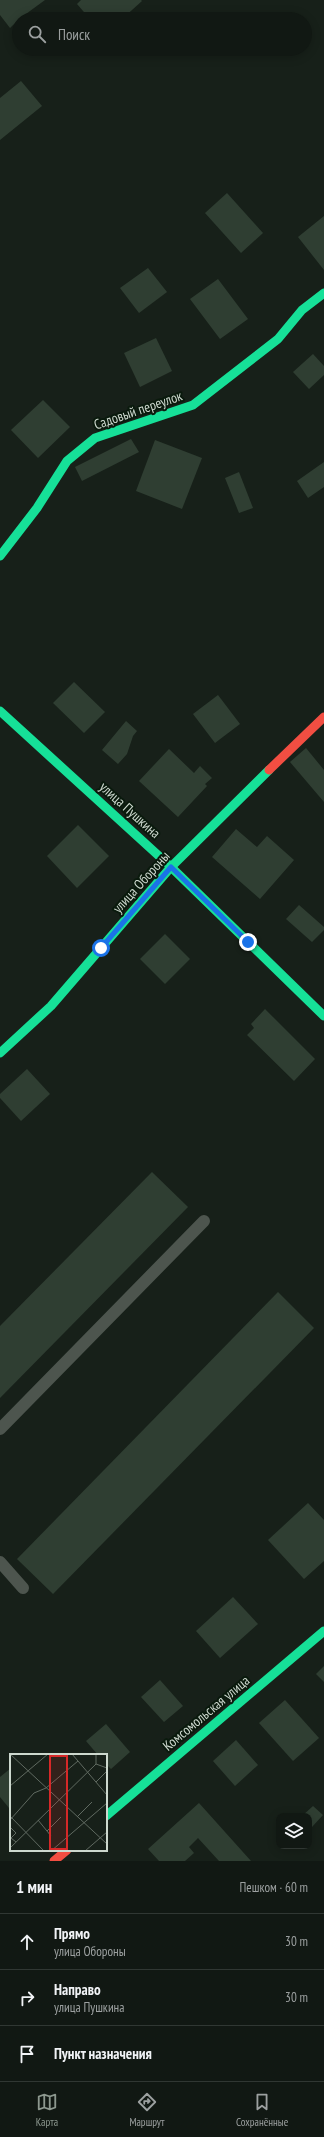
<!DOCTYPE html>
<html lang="ru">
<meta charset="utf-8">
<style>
body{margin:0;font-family:"PT Sans Narrow",sans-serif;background:#1e2521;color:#f1f3f6}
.controls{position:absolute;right:12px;bottom:12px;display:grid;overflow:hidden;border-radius:8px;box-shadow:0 2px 10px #0003}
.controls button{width:36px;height:36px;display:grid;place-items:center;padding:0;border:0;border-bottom:1px solid #303733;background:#111813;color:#f1f3f6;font:20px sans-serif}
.stop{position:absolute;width:12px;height:12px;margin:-9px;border:3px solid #1a73e8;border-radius:50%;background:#fff}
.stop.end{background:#1a73e8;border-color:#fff;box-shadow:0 1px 4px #0008}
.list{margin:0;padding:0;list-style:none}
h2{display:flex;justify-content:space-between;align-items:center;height:52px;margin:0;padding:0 16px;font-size:17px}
h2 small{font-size:13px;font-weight:400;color:#9ca0a0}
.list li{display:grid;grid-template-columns:26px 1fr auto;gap:12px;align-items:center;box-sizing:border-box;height:56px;padding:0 16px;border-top:1px solid #303733}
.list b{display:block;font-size:15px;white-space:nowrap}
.list p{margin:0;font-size:13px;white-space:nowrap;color:#9ca0a0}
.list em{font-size:13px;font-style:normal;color:#9ca0a0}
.icon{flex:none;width:22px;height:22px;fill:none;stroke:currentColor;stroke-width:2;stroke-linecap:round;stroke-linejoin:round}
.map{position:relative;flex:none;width:324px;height:1861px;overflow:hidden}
.search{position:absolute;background:#111813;box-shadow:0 2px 10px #0003;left:12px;right:12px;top:12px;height:44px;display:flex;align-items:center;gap:10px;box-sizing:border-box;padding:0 14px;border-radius:22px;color:#9ca0a0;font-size:15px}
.sheet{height:220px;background:#111813}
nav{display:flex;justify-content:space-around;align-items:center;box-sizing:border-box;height:56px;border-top:1px solid #303733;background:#111813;font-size:11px;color:#9ca0a0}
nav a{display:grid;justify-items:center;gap:2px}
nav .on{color:#8d988f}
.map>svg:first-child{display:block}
</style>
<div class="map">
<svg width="324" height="1861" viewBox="0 0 324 1861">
<rect width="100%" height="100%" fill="#172019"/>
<g fill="#2f3e32">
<path d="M0,0H45L19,19L10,28L0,15Z"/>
<path d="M81,0H141L142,1L122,19H90L77,4Z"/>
<path d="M21,81L42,106L0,140V98Z"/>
<path d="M227,193L263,233L241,253L205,213Z"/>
<path d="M324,216V270L298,237Z"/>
<path d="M148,268L167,292L139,313L120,288Z"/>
<path d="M218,279L248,319L220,339L190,299Z"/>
<path d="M156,338L172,371L140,387L124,353Z"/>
<path d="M313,354L324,366V375L309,389L293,372Z"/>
<path d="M43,400L70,427L38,458L11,430Z"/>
<path d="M131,439L139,452L82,481L75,467Z"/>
<path d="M155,440L202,458L182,509L136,491Z"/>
<path d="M324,462V487L308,498L297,481Z"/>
<path d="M239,472L253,508L239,513L225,478Z"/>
<path d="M74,682L105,712L84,733L53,703Z"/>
<path d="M218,695L240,724L215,743L193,714Z"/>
<path d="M126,721L137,731L133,736L127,754L118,764L102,750Z"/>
<path d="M306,748L324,770V802L290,762Z"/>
<path d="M169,749L194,773L200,766L212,778L205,784L207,786L178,817L139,781Z"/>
<path d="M78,825L109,856L77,888L47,856Z"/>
<path d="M236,829L257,847L267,836L294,860L260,899L212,857Z"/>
<path d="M299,905L324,927V930L312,942L286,919Z"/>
<path d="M165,934L190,959L165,984L140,959Z"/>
<path d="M265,1009L315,1059L294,1081L247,1035L254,1028L251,1024Z"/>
<path d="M27,1069L50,1094L21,1121L0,1098V1094Z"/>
<path d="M152,1172L188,1207L0,1398V1326Z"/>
<path d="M278,1292L314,1328L53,1594L17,1559Z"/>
<path d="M308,1503L324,1520V1561L304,1579L268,1540Z"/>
<path d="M233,1597L258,1624L220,1658L196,1631Z"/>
<path d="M324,1666V1682L316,1674Z"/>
<path d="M160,1680L183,1706L164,1722L141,1697Z"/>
<path d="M285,1700L319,1738L293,1761L259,1723Z"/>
<path d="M106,1724L130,1752L111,1769L106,1764V1755H98L86,1741Z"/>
<path d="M236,1740L258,1765L235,1786L213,1761Z"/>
<path d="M11,1768V1806L9,1808L0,1797V1777Z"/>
<path d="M199,1803L251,1861H219L198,1838L189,1847L194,1853L185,1861H159L148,1849Z"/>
<path d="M313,1806L323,1815L312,1827L309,1825V1816H302Z"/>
</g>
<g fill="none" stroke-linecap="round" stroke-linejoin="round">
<g stroke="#4d554e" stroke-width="12">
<path d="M0,1429L204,1221"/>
<path d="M0,1562L23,1588"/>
</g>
<g stroke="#16e098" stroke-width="9">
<path d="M0,556L37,508L67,461L95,438L193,405L278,339L302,310L324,293"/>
<path d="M0,711L171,867L324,1016"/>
<path d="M0,1053L51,1006L171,867L269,770"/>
<path d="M106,1816L324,1631"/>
</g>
<g stroke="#f24e42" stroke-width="9">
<path d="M269,770L324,717"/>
<path d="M54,1861L67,1850"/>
</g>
</g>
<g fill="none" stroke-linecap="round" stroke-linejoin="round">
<path stroke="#1a73e8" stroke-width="5" d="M101,948L171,867L248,942"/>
</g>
<g text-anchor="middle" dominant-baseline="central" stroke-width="4" stroke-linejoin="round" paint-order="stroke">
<g font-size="14" fill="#cdd8ce" stroke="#0a1a0d">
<text transform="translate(138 410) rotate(-19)">Садовый переулок</text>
<text transform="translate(130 810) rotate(42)">улица Пушкина</text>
<text transform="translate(141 882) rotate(-48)">улица Обороны</text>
<text transform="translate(206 1713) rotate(-40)">Комсомольская улица</text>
</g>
</g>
<g transform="translate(10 1754)">
<rect width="97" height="97" fill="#172019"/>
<path fill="none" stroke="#606a61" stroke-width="1" d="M0,0L97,90M62,0L97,41M86,0V10L97,14M86,28L97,17M0,32L38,0M0,62L34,97M67,63L82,48M0,66L24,39L36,34L68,7M28,66L41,82M1,74L6,79L1,84L6,88M37,77L51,63M0,94L86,10M41,97L97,49M75,97L97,78"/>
<path fill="#d62828" fill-opacity="0.15" stroke="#d62828" stroke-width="2" d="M40,2H57V95H40Z"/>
<rect width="97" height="97" fill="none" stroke="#cdd8ce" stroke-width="2"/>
</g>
</svg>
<div class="controls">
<button><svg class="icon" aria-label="layers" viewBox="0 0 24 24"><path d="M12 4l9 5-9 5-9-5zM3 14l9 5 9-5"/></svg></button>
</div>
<div class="stop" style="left:101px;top:948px"></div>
<div class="stop end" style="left:248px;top:942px"></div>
<div class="search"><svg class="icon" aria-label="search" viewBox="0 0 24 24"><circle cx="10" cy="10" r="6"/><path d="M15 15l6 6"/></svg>Поиск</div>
</div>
<section class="sheet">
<h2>1 мин<small>Пешком · 60 m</small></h2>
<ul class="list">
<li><svg class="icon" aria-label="ahead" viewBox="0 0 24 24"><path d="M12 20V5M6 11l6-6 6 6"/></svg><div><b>Прямо</b><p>улица Обороны</p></div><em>30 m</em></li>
<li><svg class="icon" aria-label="right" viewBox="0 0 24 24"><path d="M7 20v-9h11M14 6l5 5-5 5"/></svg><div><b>Направо</b><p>улица Пушкина</p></div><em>30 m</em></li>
<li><svg class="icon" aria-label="arrive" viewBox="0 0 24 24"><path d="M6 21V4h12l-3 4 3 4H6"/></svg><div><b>Пункт назначения</b></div></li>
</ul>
</section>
<nav>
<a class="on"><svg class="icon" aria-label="map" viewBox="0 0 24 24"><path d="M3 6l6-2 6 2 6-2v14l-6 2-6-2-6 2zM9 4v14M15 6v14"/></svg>Карта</a>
<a><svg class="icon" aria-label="directions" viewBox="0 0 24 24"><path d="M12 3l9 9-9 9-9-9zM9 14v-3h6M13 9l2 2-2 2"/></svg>Маршрут</a>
<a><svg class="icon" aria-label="saved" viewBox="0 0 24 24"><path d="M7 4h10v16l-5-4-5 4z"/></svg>Сохранённые</a>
</nav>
